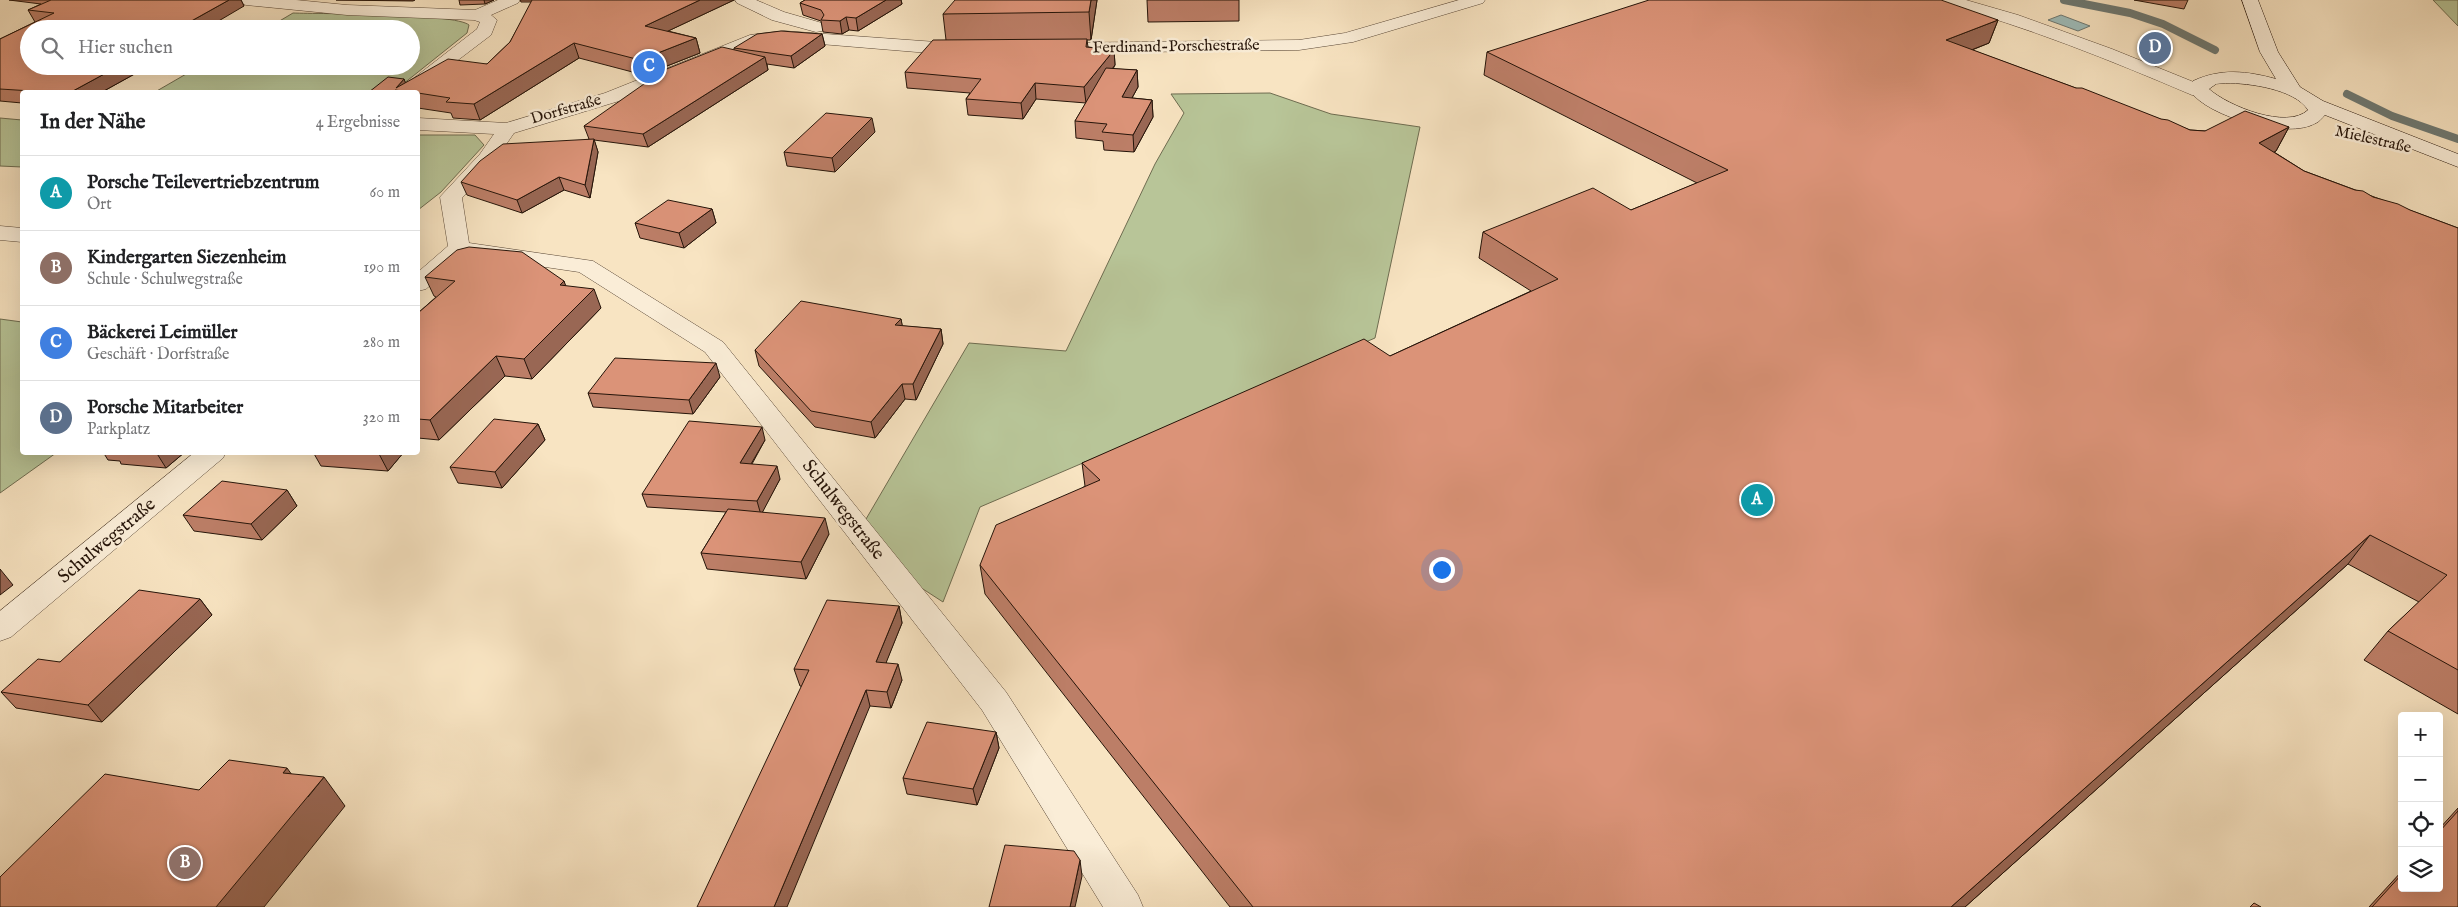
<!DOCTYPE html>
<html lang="de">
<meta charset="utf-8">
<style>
body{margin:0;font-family:"IM FELL English",serif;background:#f2f2f2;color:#202124}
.controls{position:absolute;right:15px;bottom:15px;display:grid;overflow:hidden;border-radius:5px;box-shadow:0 5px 20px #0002}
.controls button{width:45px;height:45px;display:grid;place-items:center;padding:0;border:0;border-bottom:1px solid #e0e0e0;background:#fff;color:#202124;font:25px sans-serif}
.you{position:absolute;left:1441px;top:569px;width:18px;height:18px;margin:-12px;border:4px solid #fff;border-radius:50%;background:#1a73e8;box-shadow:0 0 0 8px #1a73e833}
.badge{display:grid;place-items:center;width:32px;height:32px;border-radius:50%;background:#0f766e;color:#fff;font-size:16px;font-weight:700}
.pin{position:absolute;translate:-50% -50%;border:2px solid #fff;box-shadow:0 1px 5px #0006}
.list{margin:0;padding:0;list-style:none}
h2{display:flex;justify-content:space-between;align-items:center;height:65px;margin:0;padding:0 20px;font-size:21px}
h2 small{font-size:16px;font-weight:400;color:#757577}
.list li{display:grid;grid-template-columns:32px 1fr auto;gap:15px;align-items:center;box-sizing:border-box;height:75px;padding:0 20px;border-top:1px solid #e0e0e0}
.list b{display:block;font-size:19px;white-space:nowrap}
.list p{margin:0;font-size:16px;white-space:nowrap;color:#757577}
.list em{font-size:16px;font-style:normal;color:#757577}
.icon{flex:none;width:28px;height:28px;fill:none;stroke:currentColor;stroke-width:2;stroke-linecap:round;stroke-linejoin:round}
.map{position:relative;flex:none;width:2458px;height:907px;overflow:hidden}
.search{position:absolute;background:#fff;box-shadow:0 5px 20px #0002;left:20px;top:20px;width:400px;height:55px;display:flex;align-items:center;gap:12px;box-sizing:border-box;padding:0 18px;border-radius:28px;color:#757577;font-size:19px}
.panel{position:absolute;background:#fff;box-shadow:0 5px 20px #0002;left:20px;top:90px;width:400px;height:365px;border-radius:5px}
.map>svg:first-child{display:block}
</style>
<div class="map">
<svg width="2458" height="907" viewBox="0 0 2458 907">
<rect width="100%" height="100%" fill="#f8e4c2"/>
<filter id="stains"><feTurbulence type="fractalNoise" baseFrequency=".004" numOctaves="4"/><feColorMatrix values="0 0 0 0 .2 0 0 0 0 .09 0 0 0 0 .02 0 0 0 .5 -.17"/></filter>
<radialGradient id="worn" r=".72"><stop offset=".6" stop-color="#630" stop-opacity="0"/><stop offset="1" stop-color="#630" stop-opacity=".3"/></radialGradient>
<g fill="#b8c598" stroke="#6e6c50">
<path d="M2433,0H2458V26Z"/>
<path d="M293,13C320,14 455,13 469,25L467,33L393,92H155L200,66H411V29H266Z"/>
<path d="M1270,93L1331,114L1420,127L1375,338L980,507L943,602L852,543L969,343L1066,351L1155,164L1184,113L1171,94Z"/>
<path d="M0,118L22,120V167L0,166Z"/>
<path d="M418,135H475L484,145L441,192L418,210Z"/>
<path d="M0,319L22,322V452L56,453L0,493Z"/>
</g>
<path fill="#9fbdba" stroke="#6e7973" d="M2061,15L2090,26L2078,31L2048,20Z"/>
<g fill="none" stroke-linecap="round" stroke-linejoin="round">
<g stroke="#6e7973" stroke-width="8">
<path d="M2064,0L2130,13L2163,24L2215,50"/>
<path d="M2347,94L2392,116L2458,139"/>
</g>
<defs>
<g id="street">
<path d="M238,0H296L347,5L475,10L498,0H520L518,3L491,15L497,20L491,35L416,92H396L477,29L480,22L474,20L347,15L246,5L240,3Z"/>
<path d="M735,0H756L784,12L822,23L825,27L822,31L816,32L772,20L737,3Z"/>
<path d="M1459,0H1485L1483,3L1353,42L1299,50L1057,53L1051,52L1048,48L1051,44L1057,43L1299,40L1345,33Z"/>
<path d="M1939,0H1966L2018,15L2112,49L2206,87L2208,91L2206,95H2192C2110,60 2028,27 1941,3Z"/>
<path d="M784,31L964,44L970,45L973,49L970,53L941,54L784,41L759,44L619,101L514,133L494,162L462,198L469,243L593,261L723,342L1006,692L1138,895L1143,907H1103L982,710L705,352L579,272L464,255L426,289L418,291V272L448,246L440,197L480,154L494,134L418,130V118L506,123L605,93L750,35Z"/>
<path d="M0,226L22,228V242L0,240Z"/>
<path d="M195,452H226L223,458L11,637L0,641V611Z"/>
</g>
<path id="secondary" d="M2242,0H2258L2278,52L2300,87L2323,101L2458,154V167L2325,115C2322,118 2319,122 2316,123C2288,140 2208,117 2190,91L2193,81C2221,68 2247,71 2276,79L2260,52ZM2226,83C2249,83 2295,89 2308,110C2287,130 2228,106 2209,89L2216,84Z"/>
</defs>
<use href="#street" stroke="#5a4837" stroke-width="1"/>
<use href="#secondary" stroke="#251409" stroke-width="1"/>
<use href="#street" fill="#faedd7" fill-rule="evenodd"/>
<use href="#secondary" fill="#faedd7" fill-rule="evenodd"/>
</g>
<g fill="#bc7e67" stroke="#251409">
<path d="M9,0H241L244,6L29,29L149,66L102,92H22V103L0,101V39L35,22L28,10L41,4Z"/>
<path d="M336,0H415L413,1Z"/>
<path d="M459,0H494L485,4L460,5Z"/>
<path d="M520,0H734L668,31L696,38L700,53L644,75L579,58L480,120L453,118L451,113L418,108V92H396L395,90L369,92L404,79L405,83L487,64L510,42L532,2H521Z"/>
<path d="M805,0H901L902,4L858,31L849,30L842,34L823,32L821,21L803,15L800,3Z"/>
<path d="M1097,0L1091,40H1087L1088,47L1114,50L1115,65L1113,69L1137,70L1138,87L1132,98L1152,100L1153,117L1134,152L1104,150L1103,141L1076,138L1075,121L1086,103L1036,99L1023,119L968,115L966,99L970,93L907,88L905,72L946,40L943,14Z"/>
<path d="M1147,0H1239V21L1148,22Z"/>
<path d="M2134,0H2188L2184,9Z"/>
<path d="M1998,20L1989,43L1972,50L2190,130L2205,131L2289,127L2276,151L2274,152L2304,171L2458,228V714L2364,660L2388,631L2419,602L2348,564L1965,907H1230L985,594L980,565L1085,486L1082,463L1390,356L1531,291L1479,258L1483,232L1631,210L1697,183L1484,75L1487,52Z"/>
<path d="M822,34L825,46L794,68L767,64L768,70L648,147L594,140L598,152L590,198L564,190L522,213L467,195L461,182L589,139L584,126L734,50V48Z"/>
<path d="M875,132L835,172L787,166L784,152Z"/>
<path d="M712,209L716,223L684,248L640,238L635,223Z"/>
<path d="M425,277L564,281L565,286L601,308L532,379L505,376L439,440L418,438V313L436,297L434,296Z"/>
<path d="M901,319L902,326L941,329L943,344L916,400L905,399L875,438L815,427L759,366L755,350Z"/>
<path d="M720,377L693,414L593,407L588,393Z"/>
<path d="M538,424L545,440L502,488L458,483L450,467Z"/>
<path d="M765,440L752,464L780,479L762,512L829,534L806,579L707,569L701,553L726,512L647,507L642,494Z"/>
<path d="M103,452H185L166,468L121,464L120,461L108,460Z"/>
<path d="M313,452H404L388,471L321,466Z"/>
<path d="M287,490L297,506L262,540L194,531L183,515Z"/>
<path d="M200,599L212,615L102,722L16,708L1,692L60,662Z"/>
<path d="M899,606L902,623L886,662L902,680L891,708L870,706L800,686L794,669Z"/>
<path d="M996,732L999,748L977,805L907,794L903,778Z"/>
<path d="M2458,808V907H2369L2402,871V888H2439V829Z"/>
</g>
<g fill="#996754" stroke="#251409">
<path d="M229,0H241L244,6L205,29H177Z"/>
<path d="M484,0H494L485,4Z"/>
<path d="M700,0H734L649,40L645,26Z"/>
<path d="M886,0H901L902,4L858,31L856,18Z"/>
<path d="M1091,0H1097L1091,40L1089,12Z"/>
<path d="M846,17L849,30L842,34L840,21Z"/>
<path d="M1998,20L1989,43L1938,63L1946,40Z"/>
<path d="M822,34L825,46L794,68L791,56Z"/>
<path d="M696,38L700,53L644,75L640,60Z"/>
<path d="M574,43L579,58L480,120L474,104Z"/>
<path d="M1114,50L1115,65L1086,103L1084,87Z"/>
<path d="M765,57L768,70L648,147L643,134Z"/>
<path d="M119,66H149L102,92H71Z"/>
<path d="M1137,70L1138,87L1123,114L1122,97Z"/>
<path d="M404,79L409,92L396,88Z"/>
<path d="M1035,83L1036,99L1023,119L1021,103Z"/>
<path d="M1152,100L1153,117L1134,152L1133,135Z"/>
<path d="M872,118L875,132L835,172L832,158Z"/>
<path d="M2289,127L2276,151L2246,168L2259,143Z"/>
<path d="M594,139L598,152L590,198L585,185Z"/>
<path d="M559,177L564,190L522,213L517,200Z"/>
<path d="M712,209L716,223L684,248L679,233Z"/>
<path d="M564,281L571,300L560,285Z"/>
<path d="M594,289L601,308L532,379L524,359Z"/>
<path d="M901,319L904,334L895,325Z"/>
<path d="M941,329L943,344L916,400L913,384Z"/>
<path d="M496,356L505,376L439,440L430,420Z"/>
<path d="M716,363L720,377L693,414L689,400Z"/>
<path d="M902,384L905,399L875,438L871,422Z"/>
<path d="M538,424L545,440L502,488L495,472Z"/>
<path d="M762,427L765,440L744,476L740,463Z"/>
<path d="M156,452H185L166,468Z"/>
<path d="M378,452H404L388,471Z"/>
<path d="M777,466L780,479L761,515L757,501Z"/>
<path d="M287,490L297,506L262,540L251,524Z"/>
<path d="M825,518L829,534L806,579L801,562Z"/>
<path d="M2370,535L2348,564L1965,907H1951Z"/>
<path d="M0,569L13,585L0,595Z"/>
<path d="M200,599L212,615L102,722L88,705Z"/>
<path d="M899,606L902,623L880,678L876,662Z"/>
<path d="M898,664L902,680L891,708L887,692Z"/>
<path d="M866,690L870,706L787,907H774Z"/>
<path d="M996,732L999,748L977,805L973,789Z"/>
<path d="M287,768L308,797L324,777L345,806L264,907H216L283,773Z"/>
<path d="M1080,860L1082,876L1075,907H1070Z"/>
</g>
<g fill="#db9378" stroke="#251409">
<path d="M51,0H229L177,29H29V66H119L71,92H48L0,89V39L54,13L28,10Z"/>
<path d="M532,0H700L645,26L696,38L640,60L574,43L474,104L446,102L450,98L418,93V92H411L395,90L393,92H369L388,77L404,79L396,88L448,59L487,64L510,42Z"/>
<path d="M805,0H886L856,18L846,17L840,21L821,20L824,15L821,10L800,3Z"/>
<path d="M955,0H1091L1089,12L943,14Z"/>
<path d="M1649,0H1941L1998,20L1946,40L2076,88H2082L2161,119L2168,120L2190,130L2205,131L2245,111L2289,127L2259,143L2304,171L2355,190L2363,191L2373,197L2398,204L2410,210L2458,228V670L2388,631L2447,575L2370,535L1951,907H1253L980,565L996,525L1100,480L1082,463L1364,339L1390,356L1558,279L1483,232L1593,188L1631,210L1728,170L1487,52Z"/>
<path d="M781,31L822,34L791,56L734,48L757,34Z"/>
<path d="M1087,39L1086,47L1114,50L1084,87L1035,83L1021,103L966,99L981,79L905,72L933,40Z"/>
<path d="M722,47L765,57L643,134L584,126L664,70Z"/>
<path d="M1106,68L1137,70L1122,97L1152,100L1133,135L1102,132L1107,124L1075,121Z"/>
<path d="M826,113L872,118L832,158L784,152Z"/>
<path d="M594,139L585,185L559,177L517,200L461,182L480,161L503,144Z"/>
<path d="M668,200L712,209L679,233L635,223Z"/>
<path d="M469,247L522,252L564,281L560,285L594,289L524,359L496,356L430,420L418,419V313L455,281L425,277L457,250Z"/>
<path d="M801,301L901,319L895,325L941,329L913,384H902L871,422L811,411L755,350Z"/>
<path d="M615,358L716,363L689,400L588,393Z"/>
<path d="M494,419L538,424L495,472L450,467Z"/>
<path d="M689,421L762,427L740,463L777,466L757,501L642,494Z"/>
<path d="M222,481L287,490L251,524L183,515Z"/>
<path d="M728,509L825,518L801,562L701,553Z"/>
<path d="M139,590L200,599L88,705L1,692L38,659L60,662Z"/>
<path d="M827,600L899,606L876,662L898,664L887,692L866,690L774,907H697L809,670L794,669Z"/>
<path d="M927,722L996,732L973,789L903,778Z"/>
<path d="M229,760L287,768L283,773L324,777L216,907H0V877L105,774L199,790Z"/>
<path d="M2458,811V907H2372L2402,874V888H2439V832Z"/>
<path d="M1005,845L1074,851L1080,860L1070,907H989Z"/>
<path d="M2254,903L2261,907H2250Z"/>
</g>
<g text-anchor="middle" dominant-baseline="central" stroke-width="5" stroke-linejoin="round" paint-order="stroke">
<g font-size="16" fill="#251409" stroke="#faedd7">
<text transform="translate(1176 47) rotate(-1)">Ferdinand-Porschestraße</text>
<text transform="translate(566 110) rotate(-16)">Dorfstraße</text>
<text transform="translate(2373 140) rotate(13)">Mielestraße</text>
</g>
<g font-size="19" fill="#251409" stroke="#faedd7">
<text transform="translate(843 510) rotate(52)">Schulwegstraße</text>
<text transform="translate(107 541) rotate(-40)">Schulwegstraße</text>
</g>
</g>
<rect width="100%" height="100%" filter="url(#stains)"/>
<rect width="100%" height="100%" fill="url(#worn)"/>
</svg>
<div class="controls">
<button>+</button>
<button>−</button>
<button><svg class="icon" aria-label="locate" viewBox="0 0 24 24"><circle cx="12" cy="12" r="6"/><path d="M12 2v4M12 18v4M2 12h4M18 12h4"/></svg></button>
<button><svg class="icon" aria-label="layers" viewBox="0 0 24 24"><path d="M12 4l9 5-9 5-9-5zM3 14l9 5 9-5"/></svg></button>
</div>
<div class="you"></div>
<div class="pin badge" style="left:1757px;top:500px;background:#0f9aa8">A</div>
<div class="pin badge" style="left:185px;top:863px;background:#8d6e63">B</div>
<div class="pin badge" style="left:649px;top:67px;background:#3f7fe0">C</div>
<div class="pin badge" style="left:2155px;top:48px;background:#5c6f8a">D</div>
<div class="search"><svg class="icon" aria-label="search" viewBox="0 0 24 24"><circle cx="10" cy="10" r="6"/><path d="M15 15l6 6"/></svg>Hier suchen</div>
<section class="panel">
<h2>In der Nähe<small>4 Ergebnisse</small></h2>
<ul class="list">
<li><span class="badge" style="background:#0f9aa8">A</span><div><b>Porsche Teilevertriebzentrum</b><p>Ort</p></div><em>60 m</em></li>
<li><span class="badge" style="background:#8d6e63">B</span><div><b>Kindergarten Siezenheim</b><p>Schule · Schulwegstraße</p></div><em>190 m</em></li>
<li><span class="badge" style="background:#3f7fe0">C</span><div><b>Bäckerei Leimüller</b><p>Geschäft · Dorfstraße</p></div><em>280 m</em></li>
<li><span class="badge" style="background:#5c6f8a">D</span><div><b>Porsche Mitarbeiter</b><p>Parkplatz</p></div><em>320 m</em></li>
</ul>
</section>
</div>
